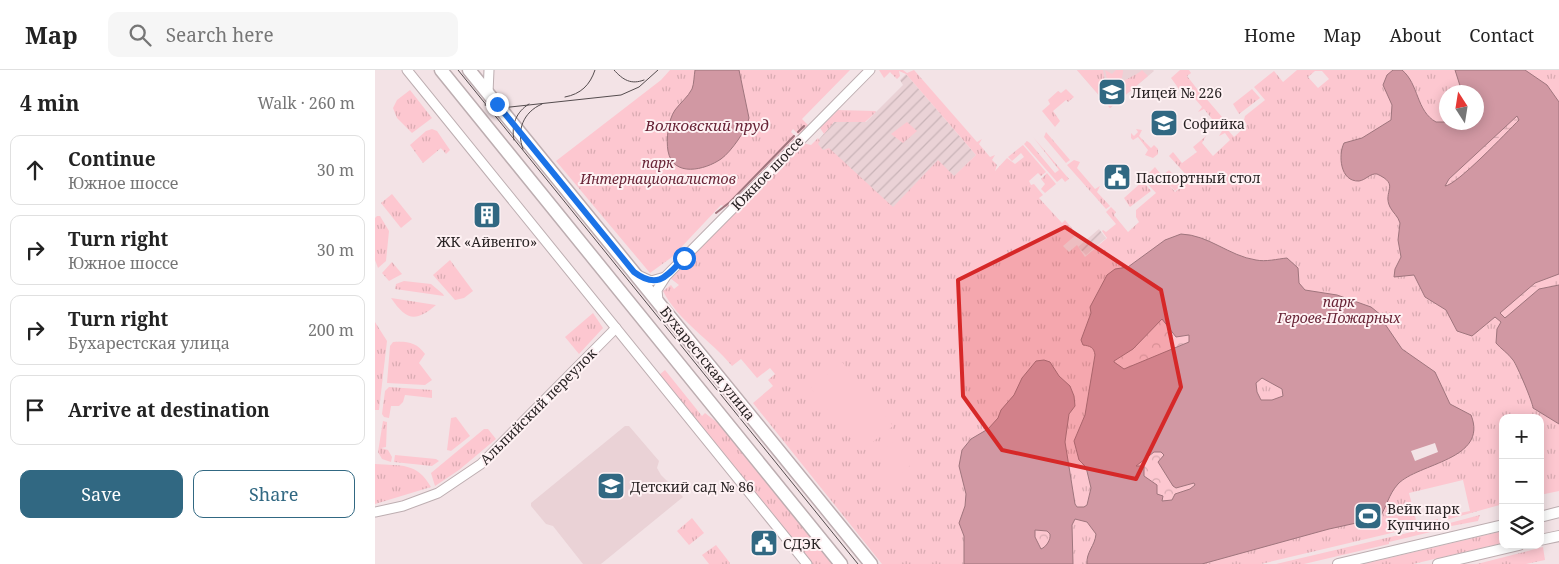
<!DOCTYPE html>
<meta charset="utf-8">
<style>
body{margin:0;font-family:"Noto Serif",serif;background:#f6f6f6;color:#222}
.controls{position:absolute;right:15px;bottom:15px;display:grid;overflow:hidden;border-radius:10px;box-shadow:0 2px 12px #0003}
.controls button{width:45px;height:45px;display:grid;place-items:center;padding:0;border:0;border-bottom:1px solid #e0e0e0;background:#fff;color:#222;font:25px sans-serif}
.compass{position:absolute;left:1064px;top:15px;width:45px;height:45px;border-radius:50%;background:#fff;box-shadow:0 2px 12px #0003;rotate:348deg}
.stop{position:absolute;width:15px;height:15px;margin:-11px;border:4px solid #1a73e8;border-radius:50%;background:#fff}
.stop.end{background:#1a73e8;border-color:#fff;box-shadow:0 1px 5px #0008}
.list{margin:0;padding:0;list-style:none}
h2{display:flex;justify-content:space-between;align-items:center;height:65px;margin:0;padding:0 20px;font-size:21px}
h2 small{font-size:16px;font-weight:400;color:#767676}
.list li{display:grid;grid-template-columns:32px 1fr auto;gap:15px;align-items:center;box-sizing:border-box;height:70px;margin:0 10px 10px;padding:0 10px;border:1px solid #e0e0e0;border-radius:10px}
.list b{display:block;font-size:19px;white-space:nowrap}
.list p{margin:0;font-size:16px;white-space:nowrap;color:#767676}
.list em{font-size:16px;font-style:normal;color:#767676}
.actions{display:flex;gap:10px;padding:15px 20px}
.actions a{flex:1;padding:11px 0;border:1px solid #316882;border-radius:10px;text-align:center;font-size:18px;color:#316882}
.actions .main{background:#316882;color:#fff}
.icon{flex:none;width:28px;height:28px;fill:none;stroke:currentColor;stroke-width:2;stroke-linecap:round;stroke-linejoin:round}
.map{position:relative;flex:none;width:1184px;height:494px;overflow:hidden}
header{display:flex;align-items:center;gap:30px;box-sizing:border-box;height:70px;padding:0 25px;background:#fff;border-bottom:1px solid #e0e0e0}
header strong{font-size:24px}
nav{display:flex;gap:28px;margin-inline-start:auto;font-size:18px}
.search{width:350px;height:45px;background:#f6f6f6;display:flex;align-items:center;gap:12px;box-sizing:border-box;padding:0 18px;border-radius:10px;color:#767676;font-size:19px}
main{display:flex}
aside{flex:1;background:#fff}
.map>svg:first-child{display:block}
</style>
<header>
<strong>Map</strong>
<div class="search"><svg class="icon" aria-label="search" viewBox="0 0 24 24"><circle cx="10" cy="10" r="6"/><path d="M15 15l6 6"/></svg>Search here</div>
<nav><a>Home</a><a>Map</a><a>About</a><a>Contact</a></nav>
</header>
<main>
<aside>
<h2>4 min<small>Walk · 260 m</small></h2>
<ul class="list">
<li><svg class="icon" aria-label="ahead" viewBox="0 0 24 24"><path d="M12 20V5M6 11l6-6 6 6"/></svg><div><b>Continue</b><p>Южное шоссе</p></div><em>30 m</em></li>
<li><svg class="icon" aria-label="right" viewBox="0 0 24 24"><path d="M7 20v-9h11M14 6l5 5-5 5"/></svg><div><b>Turn right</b><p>Южное шоссе</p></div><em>30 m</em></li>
<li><svg class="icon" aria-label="right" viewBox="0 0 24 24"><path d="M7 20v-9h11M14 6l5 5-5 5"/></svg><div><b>Turn right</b><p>Бухарестская улица</p></div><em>200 m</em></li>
<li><svg class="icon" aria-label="arrive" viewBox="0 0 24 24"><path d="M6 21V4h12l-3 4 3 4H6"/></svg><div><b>Arrive at destination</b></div></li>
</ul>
<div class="actions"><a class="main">Save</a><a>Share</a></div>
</aside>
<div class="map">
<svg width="1184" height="494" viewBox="0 0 1184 494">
<defs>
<pattern id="industrial-furrows" width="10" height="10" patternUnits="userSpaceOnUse" patternTransform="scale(1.25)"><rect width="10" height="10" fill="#ead2d6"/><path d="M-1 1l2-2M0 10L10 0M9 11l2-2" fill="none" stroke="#c9b4b8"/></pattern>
<pattern id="grass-tufts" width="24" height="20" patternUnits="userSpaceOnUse" patternTransform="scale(1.25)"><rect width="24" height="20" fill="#fdc7d0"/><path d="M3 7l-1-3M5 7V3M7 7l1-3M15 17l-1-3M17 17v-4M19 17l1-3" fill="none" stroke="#d9abb2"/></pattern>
<pattern id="forest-crowns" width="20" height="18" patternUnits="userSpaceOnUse" patternTransform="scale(1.25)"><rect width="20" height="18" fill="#fdc7d0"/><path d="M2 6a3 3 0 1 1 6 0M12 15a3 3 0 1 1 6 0" fill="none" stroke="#d9abb2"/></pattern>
<pattern id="wetland-marsh" width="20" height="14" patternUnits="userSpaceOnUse" patternTransform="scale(1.25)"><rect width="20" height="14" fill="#fdc7d0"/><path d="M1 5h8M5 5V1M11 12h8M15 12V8" fill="none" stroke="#d9abb2"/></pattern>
</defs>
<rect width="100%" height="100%" fill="#f3e3e6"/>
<g fill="#ead2d6">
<path d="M702,0H778L779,1L735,38Z"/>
<path d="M250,356H254L284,391L282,398L286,405L308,427L226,494H208L178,456L171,454L156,436V433Z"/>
</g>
<g fill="url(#industrial-furrows)">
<path d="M531,4L601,85L570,115L513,149L439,75L459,52H491L528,15L525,10Z"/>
<path d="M724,159L731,168L711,185L703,177Z"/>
</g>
<g fill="url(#grass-tufts)" fill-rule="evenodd">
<path d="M295,0H475L427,49L434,56L424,65L418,59L416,62L422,68L354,138L346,135L297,187L275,203L181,91L286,10Z"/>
<path d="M504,0H528L532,3L539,0L602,72L607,69L604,74L615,87L620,85L617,90L622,95L620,101L632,88L640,94L649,87L646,83L637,91L633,87L648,75L671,102L666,106L663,103L654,111L656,115L659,114L668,125L664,128L687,153L690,150L702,164L688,176L694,182L702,175L710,187L732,168L727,161L728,160L731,162L741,154L731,142L736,137L741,142L739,145L753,162L764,152L761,147V140L781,123L768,109L780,97L800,122L815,109L794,86L798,82L807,93L822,82L818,77L831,66L827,73L838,86L855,70L850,63L844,66L847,61L842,55L845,51L859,67L872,55L869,50L870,46L890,30L879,17L899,1L908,12L922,0H1184V421L1165,425V348H1128V434L1071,450L1069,446L1095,441L1088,410L1034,423L1042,454L1063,449V452L886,494H507L378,333L398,316L393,310L400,304L395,298L382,308L366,289L357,296C336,270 303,251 288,221L296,215L299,219L304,215L295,208L428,73L436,75L443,68L445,71L443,74L448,80L454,78L518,137L563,90L579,106L601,85L531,4L524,1L525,6L522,9L515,2L509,8ZM940,1H947L954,9L943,18L933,7ZM1072,22H1102V52H1072Z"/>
<path d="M702,0H728L731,18L740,22L743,21C745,9 758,8 767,0L773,6L735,38Z"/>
<path d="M730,0L737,4L741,0H748C748,8 745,15 737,17L733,14Z"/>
<path d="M805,0H814L816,3L812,6L826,24L833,21L829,26L847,47L841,54L829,39L823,42L827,37L809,16L804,19L796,8Z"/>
<path d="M691,19L699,27L693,32L691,30L678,41L685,51L680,57L667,41L675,34L673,30L683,21L686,23Z"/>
<path d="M877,19L885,28L864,44L858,34Z"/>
<path d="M35,20L57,48L37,63L22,48L18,38L22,30Z"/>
<path d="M463,40L500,41L501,42L490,52H459L449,64L445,58Z"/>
<path d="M532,52L542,61L528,73L516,64Z"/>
<path d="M57,59L62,61L75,80L71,84L66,78L48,93L35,75L51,61Z"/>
<path d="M761,59L767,60L764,66L776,78L779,75L783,79V84L778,88L770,85L773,80L763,67L758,70L756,68V63L759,66L763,62Z"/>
<path d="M671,62L695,90L691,93L669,67Z"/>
<path d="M658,67L694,109L690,112L687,108L682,112L649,74L652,71L655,73L680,103L684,100Z"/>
<path d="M699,90L705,92L702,98L720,119L725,116L722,122L735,136L731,139L692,95Z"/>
<path d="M672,103L681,114L670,123L666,119L670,114L666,109Z"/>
<path d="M768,111L776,121L755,137L749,128Z"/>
<path d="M17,124L37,149L26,158L6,133Z"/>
<path d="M2,146H5L14,161L11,191L3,198L0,190V148Z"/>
<path d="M75,190L98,221L89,228L80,230L58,205Z"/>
<path d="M17,192L27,204L14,211L7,203Z"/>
<path d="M29,211L56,214L68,224L69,226L20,219L21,214Z"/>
<path d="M16,228L61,235C40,253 31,250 16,228Z"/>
<path d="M218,243L228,258L204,284L190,267Z"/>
<path d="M0,252L12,271L4,340H0Z"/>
<path d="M18,272C31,271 42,272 50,284L44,293L57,310L50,315L12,313L15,276Z"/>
<path d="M290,300L327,346L330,343L348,357L458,494H436L284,305Z"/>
<path d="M14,317L57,320V328L30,325L28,332L24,336H16L14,348L9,347L7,344L10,321Z"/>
<path d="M81,347L95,366L76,381L72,380L76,348Z"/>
<path d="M8,351L12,352L11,377L6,378L13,380L17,387L16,392L7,389L3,382Z"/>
<path d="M109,359H113L121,369L84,400L60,416L56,403Z"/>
<path d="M20,385L61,389L64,391L57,396L19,392Z"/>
<path d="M0,394C26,396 42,392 56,417L0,434Z"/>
<path d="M1105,445L1103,451L1071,457V454Z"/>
<path d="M317,448L329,463L314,475L302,461Z"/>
<path d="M1062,456H1064V460L1014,472V474L929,494H901Z"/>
<path d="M1128,461V473L1038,494H989Z"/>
<path d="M341,475L355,493L354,494H334L327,485Z"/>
<path d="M1168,477L1170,490L1151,494H1102Z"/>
</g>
<g fill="url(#forest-crowns)">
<path d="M787,249L792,252L797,265H814V272L749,299L739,291L758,279Z"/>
<path d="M786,381L789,385L783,392L798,416L819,413L820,415C814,421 806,421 800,425C795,428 796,430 789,432L782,424L783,417L779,412L769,406L766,397L761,396L779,382Z"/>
<path d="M660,460L672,461L675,464C676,470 671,477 666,479L660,467Z"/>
</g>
<g fill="url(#wetland-marsh)">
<path d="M1142,46L1145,50C1132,62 1082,115 1070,117L1074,109Z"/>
<path d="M1184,204V215L1164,219L1130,248L1125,243L1160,213Z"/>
</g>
<g fill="#fdc7d0">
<path d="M794,100L807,114L800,121L787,106Z"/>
<path d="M467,292L518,356L486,381L435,318Z"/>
<path d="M524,368L542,390L527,402L534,412L519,424L501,400L515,388L509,380Z"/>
</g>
<g fill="#d198a3" stroke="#9f757d" fill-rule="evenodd">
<path d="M320,0H364L374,48C372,59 356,82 346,89C330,100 298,108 293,81C291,70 293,50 300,40C305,33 313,27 317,19C319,14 319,6 320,0Z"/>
<path d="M1018,0H1027C1044,14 1041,41 1061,52H1102V22H1087L1080,0H1150L1172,15L1184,32V204L1160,213L1125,243L1130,248L1164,219L1184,215V354L1158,338C1158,333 1142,295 1138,290C1133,283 1126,279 1121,273L1122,259L1126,252L1120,247L1097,266L1082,261L1071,240L1050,227L1039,205L1019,207L1020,199L1026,187L1023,170L1025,153C1023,146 1018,143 1015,137C1007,121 1026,115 1002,104C995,103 991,110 984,111C965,112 963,85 969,73L987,68L1016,50L1017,35L1008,15L1012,5ZM1142,46L1144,50C1132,62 1082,115 1070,116L1074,109Z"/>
<path d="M806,164C834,165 854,186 881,190C891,192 902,189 912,188L923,198L924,213L930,220L962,225L996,237L1006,245L1010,254L1027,279L1060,302L1075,334L1096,345C1114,390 1043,393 1023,414C1013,425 1012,437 1004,448L954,459L827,494H712C711,482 720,476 721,464L712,452L700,449L697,455L698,494H589V466L584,453L590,436L591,424L584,396L587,380L596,369L613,359L623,348L626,340L639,325L647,308L661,291L669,290L675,292L684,306L695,316L699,326L700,336L694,344L690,372L700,434L702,437H709L712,435L716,418L711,397L704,390L699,371L710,345L720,285C719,277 715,276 708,275L706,270L716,243L715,237L732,205L740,199L753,197L790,170ZM787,249L801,267L814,265V272L749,299L739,292V291L758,279ZM887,308L907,319L908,326L897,330H886L882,322L881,313ZM779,382H786L789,385L783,392L798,416L801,418L819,413L820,415L815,419L800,424L797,430L787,431L788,426L782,424V415L769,406V396H761ZM660,460L672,461L675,464C676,470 671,477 666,479L660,467Z"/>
</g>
<path fill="#f3e3e6" d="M1060,373L1063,382L1040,391L1036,381Z"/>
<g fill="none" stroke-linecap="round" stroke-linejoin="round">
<g stroke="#9f757d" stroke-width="2">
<path d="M423,62L429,56"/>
<path d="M341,143L355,132L419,66"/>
</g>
<defs>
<g id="minor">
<path d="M32,0L432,494"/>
<path d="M113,23L114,0"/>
<path d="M263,205L276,211L290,207"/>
<path d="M283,231L282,220L291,206L495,0"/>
<path d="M0,442L28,436L63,423L106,394L241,258"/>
</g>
<g id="tertiary">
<path d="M1165,447L1184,442"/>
<path d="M1165,470L1184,466"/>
<path d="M963,494L1128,455"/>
<path d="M1063,494L1144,475"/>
</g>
<g id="secondary">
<path d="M66,0L466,494"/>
<path d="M94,0L496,494"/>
</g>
</defs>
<use href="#minor" stroke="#bdaeb1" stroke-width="11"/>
<use href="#tertiary" stroke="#bdaeb1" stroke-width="12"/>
<use href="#secondary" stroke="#bdaeb1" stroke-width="15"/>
<use href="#minor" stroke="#fff" stroke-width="9"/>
<use href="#tertiary" stroke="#fff" stroke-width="10"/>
<use href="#secondary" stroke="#fff" stroke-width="12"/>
<g stroke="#544c4e" stroke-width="1">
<path d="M83,0L483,494"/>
<path d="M239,0C248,10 256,15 269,10"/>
<path d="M190,27C206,24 215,15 220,0"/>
<path d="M110,35L126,38L246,25L264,17L283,0"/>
<path d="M139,70C136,55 141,42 154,34"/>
<path d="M148,79C141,61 148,42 167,34"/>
</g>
</g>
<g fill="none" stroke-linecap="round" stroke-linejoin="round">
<path stroke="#1a73e8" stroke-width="6" d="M122,34L259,202C283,220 292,206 309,188"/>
</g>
<path fill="#d62828" fill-opacity="0.2" stroke="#d62828" stroke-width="4" stroke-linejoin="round" d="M690,157L786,220L806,317L761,409L627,380L588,326L583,210Z"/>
<defs>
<symbol id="school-square" viewBox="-11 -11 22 22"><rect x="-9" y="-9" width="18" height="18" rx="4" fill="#316882" stroke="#fef1f3"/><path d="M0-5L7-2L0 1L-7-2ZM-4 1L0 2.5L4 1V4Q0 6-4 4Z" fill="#fff"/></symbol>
<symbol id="civic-square" viewBox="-11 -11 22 22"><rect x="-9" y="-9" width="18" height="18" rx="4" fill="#316882" stroke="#fef1f3"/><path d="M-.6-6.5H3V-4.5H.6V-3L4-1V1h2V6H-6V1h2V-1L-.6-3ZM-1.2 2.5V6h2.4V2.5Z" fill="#fff"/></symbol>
<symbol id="building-square" viewBox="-11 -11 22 22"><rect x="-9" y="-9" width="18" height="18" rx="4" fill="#316882" stroke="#fef1f3"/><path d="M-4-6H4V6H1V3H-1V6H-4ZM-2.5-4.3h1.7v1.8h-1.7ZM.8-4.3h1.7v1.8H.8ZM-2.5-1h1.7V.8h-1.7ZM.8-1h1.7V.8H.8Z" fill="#fff"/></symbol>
<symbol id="stadium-square" viewBox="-11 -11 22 22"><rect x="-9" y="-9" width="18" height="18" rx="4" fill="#316882" stroke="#fef1f3"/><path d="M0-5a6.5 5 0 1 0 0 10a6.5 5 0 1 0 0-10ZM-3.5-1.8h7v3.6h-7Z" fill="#fff"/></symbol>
</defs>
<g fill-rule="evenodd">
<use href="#school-square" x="721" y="6" width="32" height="32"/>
<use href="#school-square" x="773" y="37" width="32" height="32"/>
<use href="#civic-square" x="726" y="91" width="32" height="32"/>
<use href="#building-square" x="96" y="129" width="32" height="32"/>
<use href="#school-square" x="220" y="400" width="32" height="32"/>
<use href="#stadium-square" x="977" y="430" width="32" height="32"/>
<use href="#civic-square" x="373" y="457" width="32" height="32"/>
</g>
<g text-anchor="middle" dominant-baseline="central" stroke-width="4" stroke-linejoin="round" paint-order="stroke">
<g font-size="14" fill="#292324" stroke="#fef1f3" text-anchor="start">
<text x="756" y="22">Лицей № 226</text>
<text x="808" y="53">Софийка</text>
<text x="761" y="107">Паспортный стол</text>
<text x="112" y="171" text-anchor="middle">ЖК «Айвенго»</text>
<text x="255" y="416">Детский сад № 86</text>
<text x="1012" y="438">Вейк парк<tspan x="1012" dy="16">Купчино</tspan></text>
<text x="408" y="473">СДЭК</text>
</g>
<g font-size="14" font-style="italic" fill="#692537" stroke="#fef1f3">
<text x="283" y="92">парк<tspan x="283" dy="16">Интернационалистов</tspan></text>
<text x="964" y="231">парк<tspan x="964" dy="16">Героев-Пожарных</tspan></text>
</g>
<g font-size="14" fill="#292324" stroke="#fef1f3">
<text transform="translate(392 103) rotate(-46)">Южное шоссе</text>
<text transform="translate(333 293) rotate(51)">Бухарестская улица</text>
<text transform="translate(163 336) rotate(-45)">Альпийский переулок</text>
</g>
<g font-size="15" font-style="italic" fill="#662235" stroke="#fef1f3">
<text x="332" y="55">Волковский пруд</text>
</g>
</g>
</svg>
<div class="controls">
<button>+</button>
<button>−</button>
<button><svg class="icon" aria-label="layers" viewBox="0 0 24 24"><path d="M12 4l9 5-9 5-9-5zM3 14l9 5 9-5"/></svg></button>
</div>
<svg class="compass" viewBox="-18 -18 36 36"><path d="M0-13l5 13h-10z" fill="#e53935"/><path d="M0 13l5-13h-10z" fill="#767676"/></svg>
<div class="stop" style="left:309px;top:188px"></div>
<div class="stop end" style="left:122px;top:34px"></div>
</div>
</main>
